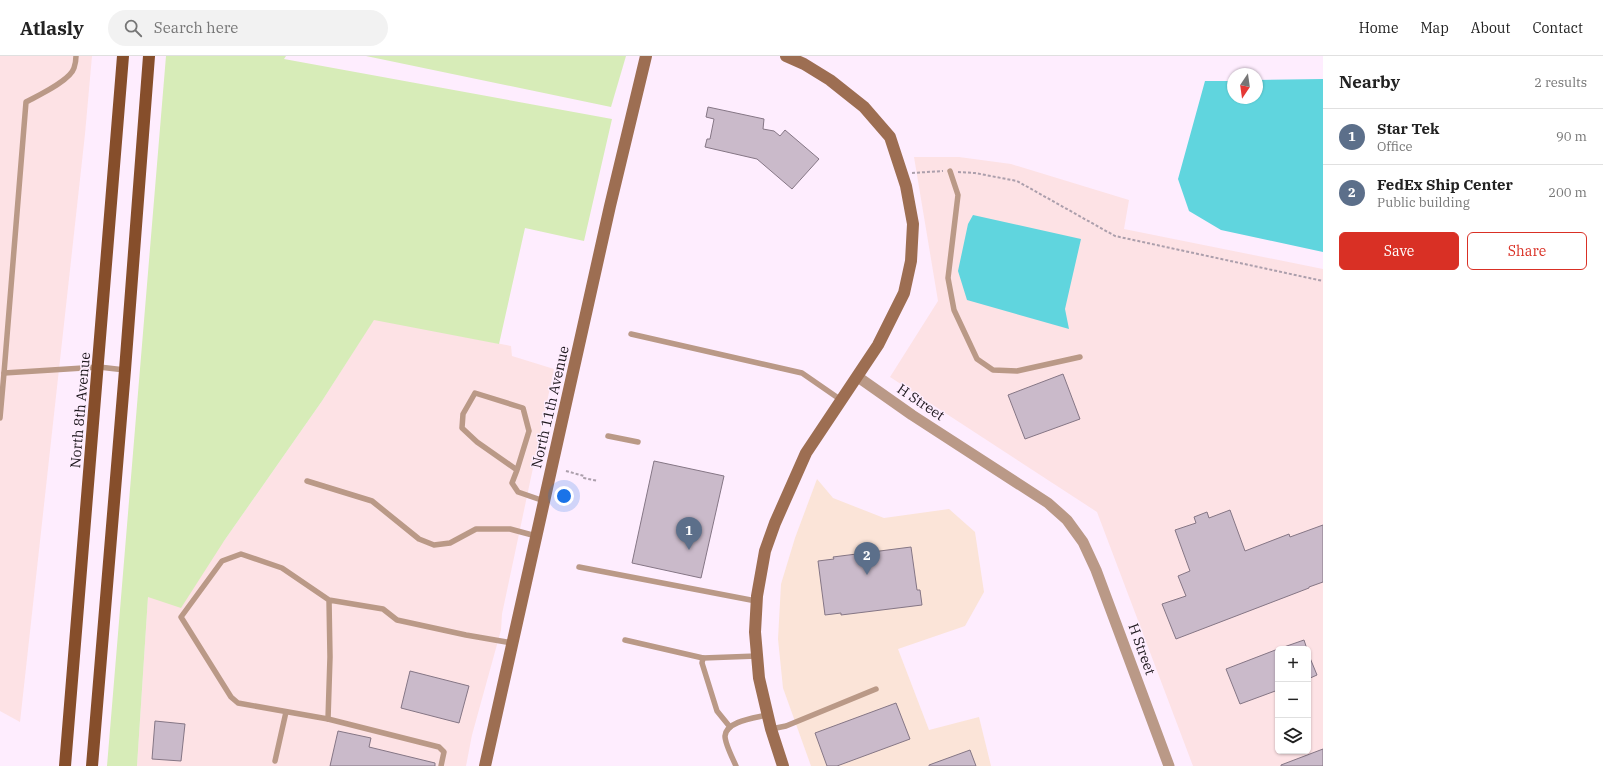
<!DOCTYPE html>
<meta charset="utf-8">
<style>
body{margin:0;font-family:"IBM Plex Serif",serif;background:#f2f2f2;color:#222}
.controls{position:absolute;right:12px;bottom:12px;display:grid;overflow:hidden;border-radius:6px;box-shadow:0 1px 3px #0004}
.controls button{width:36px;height:36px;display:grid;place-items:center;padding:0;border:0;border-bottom:1px solid #e0e0e0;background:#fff;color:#222;font:20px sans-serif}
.compass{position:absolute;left:1227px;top:12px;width:36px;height:36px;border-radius:50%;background:#fff;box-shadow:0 1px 3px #0004;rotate:193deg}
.you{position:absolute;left:564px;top:440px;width:14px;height:14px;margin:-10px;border:3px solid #fff;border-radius:50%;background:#1a73e8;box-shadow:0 0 0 6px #1a73e833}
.badge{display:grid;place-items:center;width:26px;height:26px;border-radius:50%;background:#d93025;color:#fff;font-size:13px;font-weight:700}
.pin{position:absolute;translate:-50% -33px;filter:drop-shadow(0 1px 2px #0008)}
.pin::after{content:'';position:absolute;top:21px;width:14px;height:12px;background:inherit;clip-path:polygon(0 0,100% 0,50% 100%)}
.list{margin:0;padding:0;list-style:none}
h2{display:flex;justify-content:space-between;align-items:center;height:52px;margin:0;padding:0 16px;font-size:17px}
h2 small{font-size:13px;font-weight:400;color:#767676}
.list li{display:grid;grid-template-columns:26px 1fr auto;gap:12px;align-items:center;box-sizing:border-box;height:56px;padding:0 16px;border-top:1px solid #e0e0e0}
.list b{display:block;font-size:15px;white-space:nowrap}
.list p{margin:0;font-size:13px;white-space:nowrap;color:#767676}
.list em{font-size:13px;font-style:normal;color:#767676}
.actions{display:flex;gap:8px;padding:12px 16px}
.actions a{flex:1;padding:9px 0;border:1px solid #d93025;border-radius:6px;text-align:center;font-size:14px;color:#d93025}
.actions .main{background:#d93025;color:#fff}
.icon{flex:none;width:22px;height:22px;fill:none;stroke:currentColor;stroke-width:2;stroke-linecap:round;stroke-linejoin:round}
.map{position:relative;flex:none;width:1323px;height:710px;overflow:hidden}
header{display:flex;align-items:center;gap:24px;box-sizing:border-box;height:56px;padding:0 20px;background:#fff;border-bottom:1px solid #e0e0e0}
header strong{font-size:19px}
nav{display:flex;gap:22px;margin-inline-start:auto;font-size:14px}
.search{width:280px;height:36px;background:#f2f2f2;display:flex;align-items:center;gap:10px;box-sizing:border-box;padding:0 14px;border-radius:22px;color:#767676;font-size:15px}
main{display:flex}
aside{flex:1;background:#fff}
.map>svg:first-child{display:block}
</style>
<header>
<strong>Atlasly</strong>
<div class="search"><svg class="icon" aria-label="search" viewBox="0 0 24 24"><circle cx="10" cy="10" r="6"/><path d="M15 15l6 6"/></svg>Search here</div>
<nav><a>Home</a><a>Map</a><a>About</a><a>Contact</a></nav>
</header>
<main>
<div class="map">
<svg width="1323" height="710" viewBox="0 0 1323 710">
<rect width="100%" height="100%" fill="#feedfe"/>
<path fill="#fbe4d8" d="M817,423L833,442L884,462L949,453L975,476L984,536L965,570L898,593L929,674L979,661L991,710H811L783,632L778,583L781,528L795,482Z"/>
<g fill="#fde2e5" fill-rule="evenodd">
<path d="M0,0H92L85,78L20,666L0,655Z"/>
<path d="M914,101H959L1011,108L1129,144L1124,173L1323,213V710H1193L1097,456L890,321L938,245ZM1278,593H1308V695H1278Z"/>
<path d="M374,263L511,290L512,300L554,313L502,558L501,574L472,679L466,710H137L148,541L224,485L322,345Z"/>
</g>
<g fill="#d7ecb8">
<path d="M166,0H286L284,3L612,63L584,185L525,172L499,288L374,264L322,345L224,485L181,552L148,541L137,710H107Z"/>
<path d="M366,0H626L611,51Z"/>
</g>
<g fill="#60d5de">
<path d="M1323,23V196L1221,174L1189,155L1178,123L1205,25H1233V42H1257V24Z"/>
<path d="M973,159L1081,183L1065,253L1069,273L967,244L958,215L968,168Z"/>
</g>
<g fill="#cabaca" stroke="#857685">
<path d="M708,51L764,63L763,73L774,75L780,80L785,74L819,103L792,133L757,103L705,91L707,83H710L714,63L706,61Z"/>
<path d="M1063,318L1080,363L1025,383L1008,339Z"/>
<path d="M654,405L724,420L701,522L632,507Z"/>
<path d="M1230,454L1245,495L1289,478L1290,481L1323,469V526L1309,531V532L1176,583L1162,548L1186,540L1178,520L1190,515L1175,474L1196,467L1194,461L1207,456L1209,462Z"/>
<path d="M911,491L917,534H920L922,549L841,559V557L825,559L818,505L834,503L833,501Z"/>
<path d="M1304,584L1307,593H1281V592Z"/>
<path d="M1278,593V634L1240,648L1226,613Z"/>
<path d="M1308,597L1317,619L1308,623Z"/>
<path d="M410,615L469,630L459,667L401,652Z"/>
<path d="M896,647L910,683L837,710H827L815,677Z"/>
<path d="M155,665L185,668L181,705L152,703Z"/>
<path d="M338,675L371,682L369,691L435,707V710H330Z"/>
<path d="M1323,693V710H1281V709Z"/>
<path d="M970,694L976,710H929V709Z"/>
</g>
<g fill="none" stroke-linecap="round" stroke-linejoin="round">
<g stroke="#ac9fac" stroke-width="2" stroke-dasharray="3 2" stroke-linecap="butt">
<path d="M958,116L975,117L1017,125L1115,180L1323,225"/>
<path d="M912,117L943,115"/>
<path d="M566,415L584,420V422L598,425"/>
</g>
<g stroke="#ba9987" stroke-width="5.5">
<path d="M76,0C76,4 75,9 74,12C70,25 37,40 26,46L4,317L99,311L125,314"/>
<path d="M950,115L958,139L948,222L954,254L977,303L993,314L1017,315L1080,301"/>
<path d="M631,278L802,317L841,344"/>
<path d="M0,362L4,317"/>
<path d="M608,380L638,386"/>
<path d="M517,414L529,375L523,352L475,337L463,358L462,372L477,386L517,414L512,427L518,436L544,445"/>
<path d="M307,425L372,445L419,483L434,489L450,487L476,473H510L536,480"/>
<path d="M579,511L756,545"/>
<path d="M329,544L282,512L241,498L222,505L181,561L231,641L238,647L328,663L330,601L329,544L383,553L397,564L466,579L512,587"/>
<path d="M625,584L703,602L757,600"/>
<path d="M703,602L702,607L717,655L730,671"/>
<path d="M328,663L439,691L444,696L441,710"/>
<path d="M771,673L786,670L876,633"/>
<path d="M275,705L286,656"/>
<path d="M736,710C733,703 725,688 725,680C726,665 755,662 767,659"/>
</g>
<path stroke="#ba9987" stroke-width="11" d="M858,321L912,359L1048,447L1067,464L1083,486L1096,514L1169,710"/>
<g stroke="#9d6e52" stroke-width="12">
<path d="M485,710L610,150L646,0"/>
<path d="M783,710L771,673L759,622L755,576L757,540L765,495L775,467L806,397L878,289L904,237L911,205L913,168L906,130L890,81L864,51L830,24L804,8L786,0"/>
</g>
<g stroke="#864e2b" stroke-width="12">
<path d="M65,710L123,0"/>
<path d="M92,710L125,314L149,0"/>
</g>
</g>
<g text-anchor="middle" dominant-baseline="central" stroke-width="3" stroke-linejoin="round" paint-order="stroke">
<g font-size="14" fill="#1d171d" stroke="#feedfe">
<text transform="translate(921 346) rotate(34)">H Street</text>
<text transform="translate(550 351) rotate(-77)">North 11th Avenue</text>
<text transform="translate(80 354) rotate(-85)">North 8th Avenue</text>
<text transform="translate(1142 593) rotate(70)">H Street</text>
</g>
</g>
</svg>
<div class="controls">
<button>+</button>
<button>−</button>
<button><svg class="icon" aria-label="layers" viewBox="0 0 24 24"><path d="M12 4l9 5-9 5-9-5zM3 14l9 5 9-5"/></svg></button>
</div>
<svg class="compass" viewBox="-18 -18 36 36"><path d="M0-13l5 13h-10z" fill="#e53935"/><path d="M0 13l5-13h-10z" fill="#767676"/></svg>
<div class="you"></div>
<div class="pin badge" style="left:689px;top:494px;background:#5c6f8a">1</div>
<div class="pin badge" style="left:867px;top:519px;background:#5c6f8a">2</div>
</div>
<aside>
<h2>Nearby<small>2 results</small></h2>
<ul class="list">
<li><span class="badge" style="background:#5c6f8a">1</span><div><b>Star Tek</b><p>Office</p></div><em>90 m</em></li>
<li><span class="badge" style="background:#5c6f8a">2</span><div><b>FedEx Ship Center</b><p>Public building</p></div><em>200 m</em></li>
</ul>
<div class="actions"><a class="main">Save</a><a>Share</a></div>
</aside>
</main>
